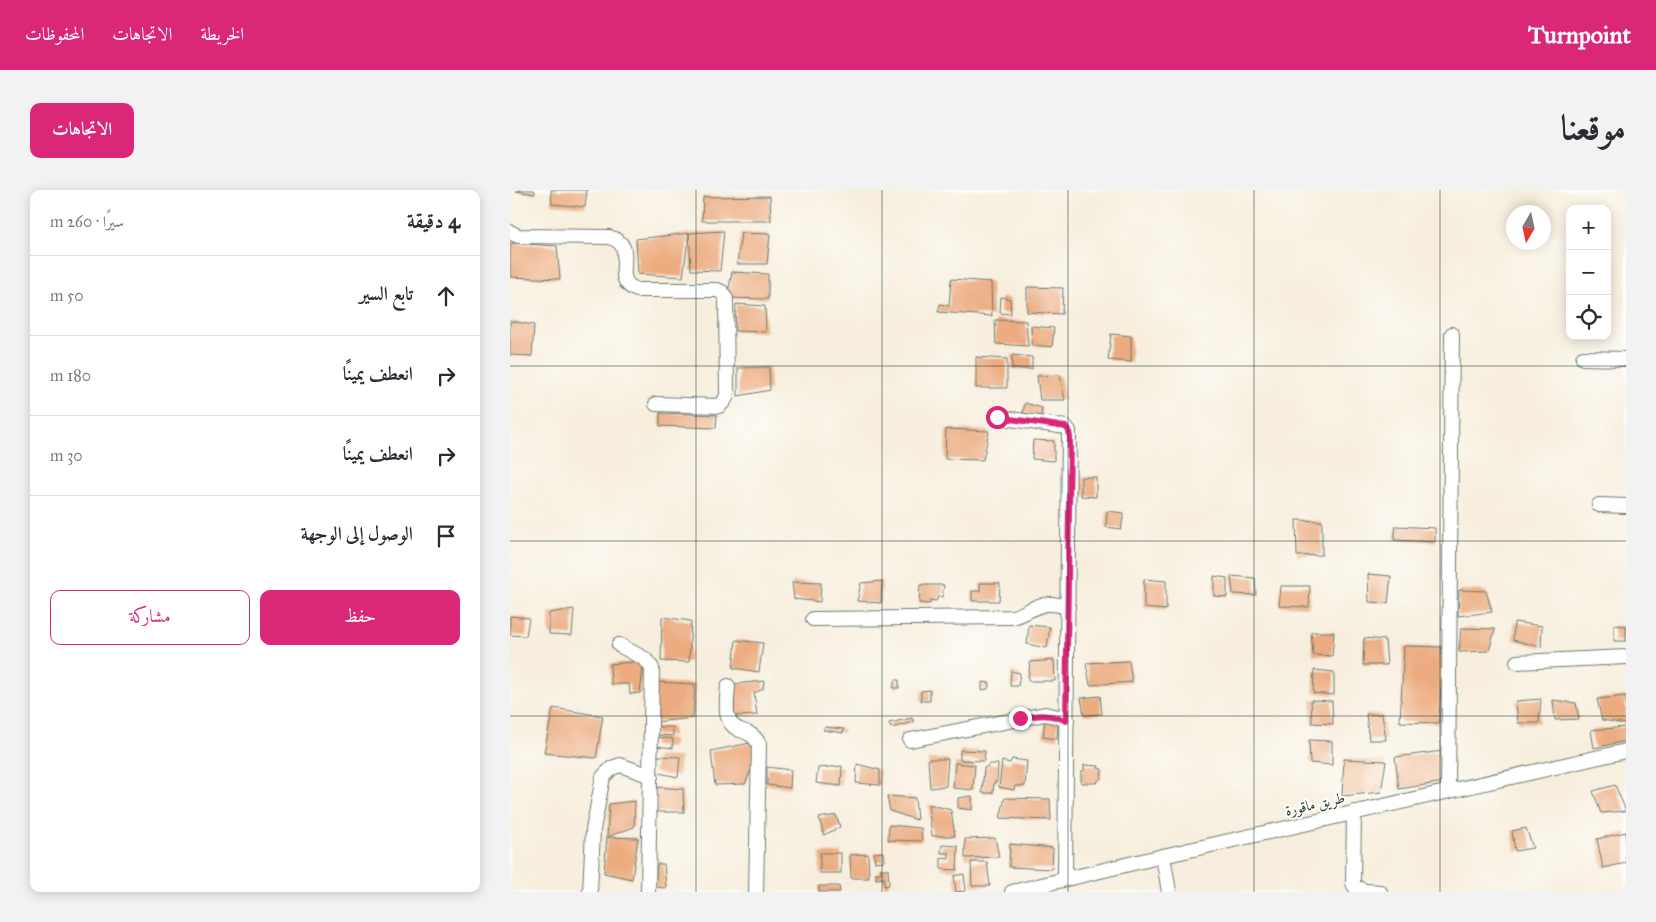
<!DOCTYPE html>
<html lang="ar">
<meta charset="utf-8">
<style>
body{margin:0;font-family:"IM FELL Great Primer",Amiri,serif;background:#f2f2f3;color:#2b2b33;direction:rtl}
.controls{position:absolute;right:15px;top:15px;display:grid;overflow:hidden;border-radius:10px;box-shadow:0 2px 12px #0003}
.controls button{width:45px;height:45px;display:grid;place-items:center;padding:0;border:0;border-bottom:1px solid #e1e1e2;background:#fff;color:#2b2b33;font:25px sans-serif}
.compass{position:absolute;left:996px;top:15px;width:45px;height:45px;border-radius:50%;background:#fff;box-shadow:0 2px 12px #0003;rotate:189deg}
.stop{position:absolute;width:15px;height:15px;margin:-11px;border:4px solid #db2777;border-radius:50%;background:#fff}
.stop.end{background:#db2777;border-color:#fff;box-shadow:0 1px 5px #0008}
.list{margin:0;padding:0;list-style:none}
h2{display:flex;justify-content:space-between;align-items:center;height:65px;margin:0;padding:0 20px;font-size:21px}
h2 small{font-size:16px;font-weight:400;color:#7c7c81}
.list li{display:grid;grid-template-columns:32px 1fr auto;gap:15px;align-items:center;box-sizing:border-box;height:80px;padding:0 20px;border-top:1px solid #e1e1e2}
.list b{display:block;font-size:19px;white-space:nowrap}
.list em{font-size:16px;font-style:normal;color:#7c7c81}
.actions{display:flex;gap:10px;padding:15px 20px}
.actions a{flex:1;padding:11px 0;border:1px solid #db2777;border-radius:10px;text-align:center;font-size:18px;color:#db2777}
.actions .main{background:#db2777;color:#fff}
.icon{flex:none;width:28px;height:28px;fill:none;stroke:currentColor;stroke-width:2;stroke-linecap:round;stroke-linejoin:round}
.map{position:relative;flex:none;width:1116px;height:702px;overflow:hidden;direction:ltr;border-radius:10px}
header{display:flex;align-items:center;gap:30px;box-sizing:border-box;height:70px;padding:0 25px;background:#db2777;color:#fff}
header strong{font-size:24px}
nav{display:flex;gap:28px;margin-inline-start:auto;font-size:18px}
.intro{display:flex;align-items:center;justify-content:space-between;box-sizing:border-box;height:120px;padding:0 30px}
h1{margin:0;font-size:35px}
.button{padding:12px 22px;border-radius:10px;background:#db2777;color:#fff;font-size:18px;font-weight:700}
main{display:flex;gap:30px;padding:0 30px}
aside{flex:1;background:#fff;border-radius:10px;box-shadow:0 2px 12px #0003}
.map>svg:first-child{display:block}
</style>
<header>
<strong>Turnpoint</strong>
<nav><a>الخريطة</a><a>الاتجاهات</a><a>المحفوظات</a></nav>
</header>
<div class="intro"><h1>موقعنا</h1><a class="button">الاتجاهات</a></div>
<main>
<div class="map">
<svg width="1116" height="702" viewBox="0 0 1116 702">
<rect width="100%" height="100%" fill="#fdfcf7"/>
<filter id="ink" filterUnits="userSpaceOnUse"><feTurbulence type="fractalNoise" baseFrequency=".02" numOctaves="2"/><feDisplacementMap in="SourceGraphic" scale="10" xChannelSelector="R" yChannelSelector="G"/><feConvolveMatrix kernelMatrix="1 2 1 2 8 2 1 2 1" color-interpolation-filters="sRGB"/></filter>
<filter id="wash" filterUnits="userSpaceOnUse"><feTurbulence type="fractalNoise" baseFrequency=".0096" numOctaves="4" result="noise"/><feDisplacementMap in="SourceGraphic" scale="20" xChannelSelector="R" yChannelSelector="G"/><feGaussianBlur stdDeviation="1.12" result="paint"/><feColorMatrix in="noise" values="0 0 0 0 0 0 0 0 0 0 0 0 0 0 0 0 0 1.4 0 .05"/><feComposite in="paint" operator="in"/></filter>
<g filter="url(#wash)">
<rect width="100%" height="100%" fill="#f7eedd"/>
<g id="blocks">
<g fill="#ecac80">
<path d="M7,0H24L25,4L6,1Z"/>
<path d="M41,0H77L75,17L42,14Z"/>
<path d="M260,6L261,31H192L193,7Z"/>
<path d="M214,41L210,81L181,80L179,43L173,87L128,84L126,49L179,43Z"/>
<path d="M231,43L260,44L257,74H227Z"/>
<path d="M0,53L47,56L50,89L0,87Z"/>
<path d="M222,82L258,84V109L217,108Z"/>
<path d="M441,89L481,92L482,126L428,122L430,114L439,116Z"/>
<path d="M517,97L553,98L552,124L517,122Z"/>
<path d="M491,107L500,109L501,124L490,123Z"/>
<path d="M226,114L255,116L256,142L225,141Z"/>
<path d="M485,130L516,131L518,156L486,154Z"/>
<path d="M0,131L24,135L22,166L0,165Z"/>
<path d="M521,136L544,138L542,157L522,155Z"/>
<path d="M601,144L621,146V172L598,170Z"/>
<path d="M502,165L522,167V179H502Z"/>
<path d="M466,167L497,169V198H466Z"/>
<path d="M259,177L260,200L228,206V178Z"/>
<path d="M550,185L555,210H530L527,186Z"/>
<path d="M515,213L532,218L531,227L513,223Z"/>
<path d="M150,223L207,225L206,238L150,236Z"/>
<path d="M436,239L479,241L473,270L435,269Z"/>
<path d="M523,250L544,251V271L522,269Z"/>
<path d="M571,287H586V307L571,306Z"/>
<path d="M597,321L614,323L611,339L596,337Z"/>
<path d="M786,330L812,331V365L787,366Z"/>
<path d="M886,336L925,338V352L884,350Z"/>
<path d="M858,384L881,386L878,413L859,412Z"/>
<path d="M704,386L717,388V407L704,406Z"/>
<path d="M721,386L745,388L746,405L723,404Z"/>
<path d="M634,389L656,391V420L634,418Z"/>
<path d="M372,391L371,413L347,411L351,393Z"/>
<path d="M282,392L311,393L310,412L284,409Z"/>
<path d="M470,393H490L489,411H462V401H470Z"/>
<path d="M410,395H434L432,407H428L426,411L420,410V414L409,413Z"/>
<path d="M771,396H800L799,417L769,416Z"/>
<path d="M949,400L976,401L982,422L948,426Z"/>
<path d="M64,419L62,445L39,444V423Z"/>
<path d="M0,426L19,428L16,446L0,445Z"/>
<path d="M152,427L181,431L179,472L151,471Z"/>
<path d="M1004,432L1032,436L1031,457L1003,450Z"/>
<path d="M519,435L540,437L537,458L517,454Z"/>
<path d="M1104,435L1116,436V451H1104Z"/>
<path d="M951,438L985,439L979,461L949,462Z"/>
<path d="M801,442H824L822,466L803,465Z"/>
<path d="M854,448L875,450L877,475H853Z"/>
<path d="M226,450L253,453L249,482L223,478Z"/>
<path d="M894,456L933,457L929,533L890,532Z"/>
<path d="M544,470L545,491H518L520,472Z"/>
<path d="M134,471L130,503L120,504L119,494H101L100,474Z"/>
<path d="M619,471L622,492L580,495L576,473Z"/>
<path d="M804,480L824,482V505L803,503Z"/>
<path d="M501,481L510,483L508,496H500Z"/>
<path d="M385,490H389V498H383Z"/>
<path d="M254,491L253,499L244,503L247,525L224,526V494Z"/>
<path d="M145,492L185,494L183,528L144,532Z"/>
<path d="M472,492L480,493L478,499L472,500Z"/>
<path d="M420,500V511H411V501Z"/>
<path d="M590,506L592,524L574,525L571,508Z"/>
<path d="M1116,506V534L1092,530L1087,509Z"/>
<path d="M1031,509L1029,533H1008L1006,511Z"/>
<path d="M801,510L822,511L823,534L802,533Z"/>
<path d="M1043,510L1066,513L1069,529L1045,530Z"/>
<path d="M43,518L93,526L86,568L34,563Z"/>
<path d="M856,524H872L876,550H859Z"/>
<path d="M402,528L404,532L381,538L379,533Z"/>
<path d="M535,530L548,532L547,549L533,547Z"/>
<path d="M144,537H163V546L146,545Z"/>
<path d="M315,537L334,539L333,543L313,540Z"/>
<path d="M1116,537V551L1084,558L1081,540Z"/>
<path d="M145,547L163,549V558L144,556Z"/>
<path d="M799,550L822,551V575L800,573Z"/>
<path d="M245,552L248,563L235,594L205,595L201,561Z"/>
<path d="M450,560L475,561L474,571L450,570Z"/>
<path d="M933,561L934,592L889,599L885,567Z"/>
<path d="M147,566L170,567L168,587L144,582Z"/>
<path d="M418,569H438L436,596L420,598Z"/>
<path d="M502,569L517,571L515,596H505L504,600L489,597L492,571L500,573Z"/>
<path d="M834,569L876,571L871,602L832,606Z"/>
<path d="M445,573L465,575L463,600L443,598Z"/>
<path d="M347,574L370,580V595L346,593Z"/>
<path d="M479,574H488L487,592H484L483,603H472L474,578L477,577Z"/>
<path d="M574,575L589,576L588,578L592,579L591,588L586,593H571V582L574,581Z"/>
<path d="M332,576L331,596L306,593L308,578Z"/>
<path d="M257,577L281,580L280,598L257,595Z"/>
<path d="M1105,595L1116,621L1091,623L1083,601Z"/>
<path d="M145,597L173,599L174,622H147Z"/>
<path d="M377,606L405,608L407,630L380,621Z"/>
<path d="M462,606V620L448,618V608Z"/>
<path d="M495,608L540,609L541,630L490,628Z"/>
<path d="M125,611L124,637L97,647L99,614Z"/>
<path d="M418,614L441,620L445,646H422Z"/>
<path d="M326,625L330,637L314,645L309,628Z"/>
<path d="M379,635L411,638L412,651L378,650Z"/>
<path d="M1016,638L1023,658L1005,661L1002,641Z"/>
<path d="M1116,642V673L1093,678L1087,649Z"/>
<path d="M97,647L128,648L122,689L94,683Z"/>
<path d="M485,648L489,667L455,668V649Z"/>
<path d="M500,654L543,658L542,679L499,677Z"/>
<path d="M432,655L448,656L447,680L431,679V668L439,669V663H431Z"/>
<path d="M373,662L374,671L365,672L364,663Z"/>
<rect x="310" y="663" width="21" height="20"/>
<path d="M358,664L359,688H341L340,665Z"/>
<path d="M461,672H477L480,696H462Z"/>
<path d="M147,674H154L156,698L145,697Z"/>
<path d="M370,679H378L379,695L374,696V688L366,689V683H371Z"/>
<path d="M454,684L456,701L446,702L444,686Z"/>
<path d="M309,696H329L330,702H309Z"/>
</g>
</g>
</g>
<g filter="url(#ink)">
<use href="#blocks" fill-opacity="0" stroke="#6b7b6f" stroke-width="1"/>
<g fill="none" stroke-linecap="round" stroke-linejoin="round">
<defs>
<g id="minor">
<path d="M0,42L8,46L99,47C132,56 97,89 127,100H207L212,102L216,109L217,206L214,211L209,216L146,214"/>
<path d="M1073,168L1116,169"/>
<path d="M487,227L556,237L559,241L555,689"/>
<path d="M1089,315L1116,316"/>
<path d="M303,429L502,427C513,425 519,419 529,416C539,412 548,415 558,417"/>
<path d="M109,455L135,469L142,478L138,702"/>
<path d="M1007,472L1116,467"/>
<path d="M218,496C217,511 212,533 230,540C239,543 244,545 249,554L246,702"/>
<path d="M400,550L535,524L549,527L557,531"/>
<path d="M938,601L942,144"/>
<path d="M844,622L843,693L845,697L855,701L870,702"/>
<path d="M653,666L659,702"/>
<path d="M80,702L83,640L93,587L102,578L110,575L141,586"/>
<path d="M502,702L653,666L1116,561"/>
</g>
</defs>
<use href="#minor" stroke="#6b7b6f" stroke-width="16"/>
<use href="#minor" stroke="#fff" stroke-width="14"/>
</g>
</g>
<g fill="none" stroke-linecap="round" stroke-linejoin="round" filter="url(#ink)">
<path stroke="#db2777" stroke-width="6" d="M487,227L556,237L559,241L560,248L556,531C541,523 527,525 510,528"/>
</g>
<path fill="none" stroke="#1f3d34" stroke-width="1" stroke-opacity="0.55" d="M186,0V702M372,0V702M558,0V702M744,0V702M930,0V702M0,176H1116M0,351H1116M0,526H1116"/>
<g text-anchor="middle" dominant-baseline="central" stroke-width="4.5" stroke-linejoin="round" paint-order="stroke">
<g font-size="15" fill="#1f3d34" stroke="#fdfcf7">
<text transform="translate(805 614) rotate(-13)">طريق ماقورة</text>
</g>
</g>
</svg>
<div class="controls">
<button>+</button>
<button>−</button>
<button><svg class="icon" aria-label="locate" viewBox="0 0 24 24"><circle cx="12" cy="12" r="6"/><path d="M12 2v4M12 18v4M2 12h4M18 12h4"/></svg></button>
</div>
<svg class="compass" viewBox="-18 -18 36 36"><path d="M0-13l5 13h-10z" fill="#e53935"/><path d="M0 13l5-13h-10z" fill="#7c7c81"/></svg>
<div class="stop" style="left:487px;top:227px"></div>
<div class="stop end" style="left:510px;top:528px"></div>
</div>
<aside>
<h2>4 دقيقة<small>سيرًا · 260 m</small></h2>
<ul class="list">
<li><svg class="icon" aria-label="ahead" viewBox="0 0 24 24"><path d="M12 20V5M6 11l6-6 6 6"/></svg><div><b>تابع السير</b></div><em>50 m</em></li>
<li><svg class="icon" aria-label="right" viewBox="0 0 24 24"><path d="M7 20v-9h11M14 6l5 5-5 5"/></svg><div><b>انعطف يمينًا</b></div><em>180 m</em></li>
<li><svg class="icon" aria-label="right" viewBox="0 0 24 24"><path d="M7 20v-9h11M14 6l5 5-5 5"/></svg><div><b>انعطف يمينًا</b></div><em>30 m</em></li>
<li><svg class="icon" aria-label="arrive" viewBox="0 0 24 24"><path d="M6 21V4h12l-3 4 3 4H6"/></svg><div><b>الوصول إلى الوجهة</b></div></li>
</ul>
<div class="actions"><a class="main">حفظ</a><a>مشاركة</a></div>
</aside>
</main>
